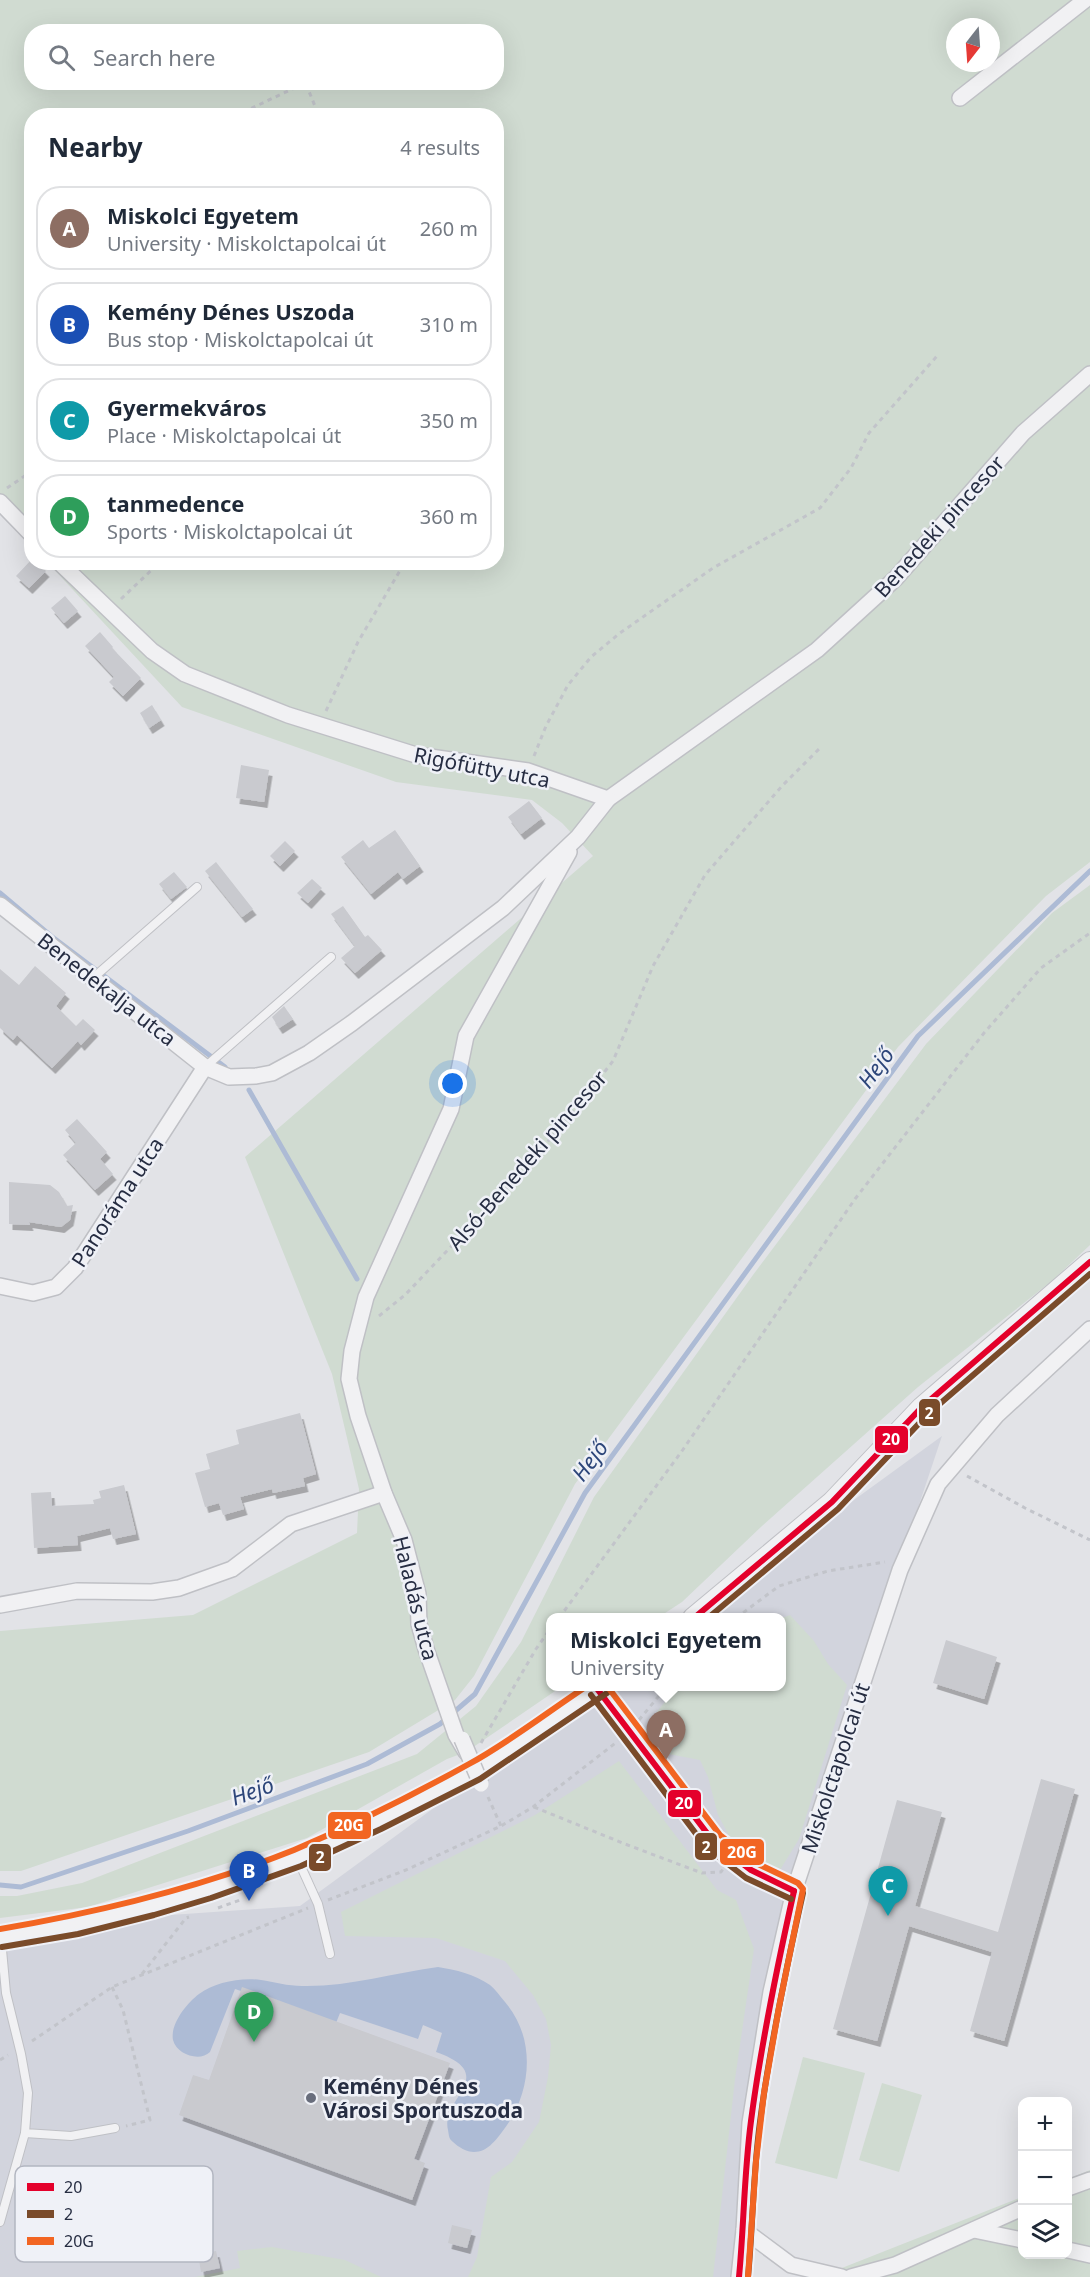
<!DOCTYPE html>
<meta charset="utf-8">
<style>
body{margin:0;font-family:"Noto Sans",sans-serif;background:#f6f6f7;color:#1f2937}
.controls{position:absolute;right:18px;bottom:18px;display:grid;overflow:hidden;border-radius:12px;box-shadow:0 6px 24px #0002}
.controls button{width:54px;height:54px;display:grid;place-items:center;padding:0;border:0;border-bottom:2px solid #e0e1e3;background:#fff;color:#1f2937;font:30px sans-serif}
.compass{position:absolute;left:946px;top:18px;width:54px;height:54px;border-radius:50%;background:#fff;box-shadow:0 6px 24px #0002;rotate:197deg}
.you{position:absolute;left:453px;top:1084px;width:21px;height:21px;margin:-15px;border:4px solid #fff;border-radius:50%;background:#1a73e8;box-shadow:0 0 0 9px #1a73e833}
.badge{display:grid;place-items:center;width:39px;height:39px;border-radius:50%;background:#686d7c;color:#fff;font-size:20px;font-weight:700}
.pin{position:absolute;translate:-50% -50px;filter:drop-shadow(0 2px 3px #0008)}
.pin::after{content:'';position:absolute;top:32px;width:21px;height:18px;background:inherit;clip-path:polygon(0 0,100% 0,50% 100%)}
.popup{position:absolute;left:546px;top:1613px;width:240px;height:78px;box-sizing:border-box;display:grid;place-content:center;border-radius:12px;background:#fff;filter:drop-shadow(0 2px 4px #0005);font-size:20px;white-space:nowrap;color:#747a83}
.popup b{font-size:22px;color:#1f2937}
.popup::after{content:'';position:absolute;left:50%;top:100%;margin-left:-12px;border:12px solid transparent;border-top-color:#fff}
.list{margin:0;padding:0;list-style:none}
h2{display:flex;justify-content:space-between;align-items:center;height:78px;margin:0;padding:0 24px;font-size:26px}
h2 small{font-size:20px;font-weight:400;color:#747a83}
.list li{display:grid;grid-template-columns:39px 1fr auto;gap:18px;align-items:center;box-sizing:border-box;height:84px;margin:0 12px 12px;padding:0 12px;border:2px solid #e0e1e3;border-radius:24px}
.list b{display:block;font-size:22px;white-space:nowrap}
.list p{margin:0;font-size:20px;white-space:nowrap;color:#747a83}
.list em{font-size:20px;font-style:normal;color:#747a83}
.icon{flex:none;width:33px;height:33px;fill:none;stroke:currentColor;stroke-width:2;stroke-linecap:round;stroke-linejoin:round}
.map{position:relative;flex:none;width:1090px;height:2277px;overflow:hidden}
.search{position:absolute;background:#fff;box-shadow:0 6px 24px #0002;left:24px;top:24px;width:480px;height:66px;display:flex;align-items:center;gap:15px;box-sizing:border-box;padding:0 21px;border-radius:24px;color:#747a83;font-size:22px}
.panel{position:absolute;background:#fff;box-shadow:0 6px 24px #0002;left:24px;top:108px;width:480px;height:462px;border-radius:24px}
.map>svg:first-child{display:block}
</style>
<div class="map">
<svg width="1090" height="2277" viewBox="0 0 1090 2277">
<defs>
<filter id="shadow"><feDropShadow dx="3.5" dy="6" stdDeviation="0" flood-color="#0004"/></filter>
</defs>
<rect width="100%" height="100%" fill="#e2e3e7"/>
<path fill="#d2d4dd" d="M942,1436L777,1929L733,2277H0V1927L300,1906L599,1687L782,1686V1618L693,1617Z"/>
<g fill="#d0dbd1" fill-rule="evenodd">
<path d="M0,0H1090V862L1046,896L898,1047L575,1484L474,1676L455,1700L369,1752L21,1871H0V1631L193,1615L357,1533L359,1489L332,1374L245,1157L593,856L562,823L532,800L396,782L182,707L48,563L496,562V116H32L31,545L0,511ZM955,27H991V63H955ZM32,32H496V82H32Z"/>
<path d="M1090,885V1245L1053,1280L918,1387L762,1526L682,1602L659,1617L550,1618V1686L561,1687L466,1752L447,1759L307,1838L88,1907L0,1918V1896H17L82,1883L417,1754L476,1706L521,1642L594,1497L753,1275L926,1044L1052,913Z"/>
<path d="M790,1615L814,1641L828,1664L847,1685L799,1839L780,1870L765,1871L738,1852L718,1815L708,1777L700,1760L658,1752L646,1744L656,1713L677,1687L782,1686V1618Z"/>
<path d="M619,1761L717,1890L736,1900L754,1949L735,2079L713,2277H468L477,2257L491,2177L512,2162L539,2122L548,2077L551,2045L546,2019L533,1995L505,1961L436,1938L345,1936L341,1912L535,1815Z"/>
<path d="M803,2057L865,2073L837,2179L775,2163Z"/>
<path d="M882,2083L922,2095L899,2172L859,2160Z"/>
<path d="M1090,2170V2277H819L1022,2197V2254H1068V2179Z"/>
<path d="M272,2247L345,2260L381,2277H195L240,2268L237,2251Z"/>
</g>
<path fill="#adbbd5" d="M438,1967C456,1970 474,1974 490,1985C495,1989 500,1996 505,2002C537,2039 532,2094 502,2132C495,2141 487,2152 474,2152C467,2152 458,2147 453,2142C449,2139 449,2136 448,2130C440,2098 501,2075 436,2052L442,2033L423,2025L418,2039L340,2013L336,2023L235,1989L210,2052C200,2062 177,2055 173,2040C170,2024 187,2003 199,1994C214,1982 242,1977 261,1980C274,1982 288,1986 302,1986C348,1987 393,1973 438,1967Z"/>
<g fill="none" stroke-linecap="round" stroke-linejoin="round">
<g stroke="#adbbd5" stroke-width="5">
<path d="M0,893L51,936L225,1067"/>
<path d="M249,1090L357,1279"/>
<path d="M0,1885L21,1887L188,1831L367,1764L440,1724L475,1694L585,1493L918,1036L1090,871"/>
</g>
</g>
<g fill="#c9cacf" filter="url(#shadow)">
<path d="M32,559V562H37L46,571L29,588L16,576Z"/>
<path d="M65,596L78,611L64,623L51,608Z"/>
<path d="M100,632L113,647L112,648L141,678L123,696L109,682L114,677L85,646Z"/>
<path d="M152,705L161,720L149,728L140,713Z"/>
<path d="M241,765L269,770L264,802L236,798Z"/>
<path d="M529,801L542,818L521,834L508,817Z"/>
<path d="M395,830L420,866L403,879L398,872L371,894L341,857L363,840L369,848Z"/>
<path d="M285,841L295,851L280,866L270,856Z"/>
<path d="M216,862L253,909L242,917L205,871Z"/>
<path d="M174,872L187,887L171,899L159,884Z"/>
<path d="M312,879L322,888L308,903L297,893Z"/>
<path d="M343,906L365,937L368,935L382,950L355,973L341,958L355,946L331,914Z"/>
<path d="M35,966L66,993L56,1006L76,1026L83,1019L95,1030L81,1045L78,1041L52,1068L17,1035L13,1040L0,1028V969L19,985Z"/>
<path d="M284,1006L293,1019L279,1028L272,1017Z"/>
<path d="M77,1119L107,1152L100,1159L113,1174L95,1190L63,1155L76,1143L65,1130Z"/>
<path d="M9,1182L50,1185L59,1192L67,1206L73,1205L70,1220L61,1227L29,1222L30,1225L9,1224Z"/>
<path d="M300,1413L316,1474L303,1478L305,1486L273,1493L272,1489L240,1497L244,1509L223,1515L219,1503L205,1507L195,1473L210,1469L206,1454L239,1444L236,1430Z"/>
<path d="M124,1485L136,1534L113,1539L110,1528L77,1536L78,1545L34,1548L31,1493L51,1492L52,1506L94,1504L93,1500L101,1498L99,1491Z"/>
<path d="M946,1640L997,1657L984,1699L933,1683Z"/>
<path d="M1041,1779L1075,1789L1004,2041L970,2031L992,1952L909,1926L877,2041L833,2029L897,1800L942,1812L915,1906L998,1932Z"/>
<path d="M242,1987L450,2063L414,2159L425,2163L412,2200L179,2115L193,2075L209,2080Z"/>
<path d="M452,2225L472,2230L467,2248L448,2243Z"/>
<path d="M216,2251L220,2268L201,2272L198,2254Z"/>
</g>
<g fill="none" stroke-linecap="round" stroke-linejoin="round">
<defs>
<g id="service">
<path d="M93,978L197,887"/>
<path d="M205,1067L331,957"/>
<path d="M298,1860L318,1904L330,1954"/>
<path d="M1,1939L6,1993L21,2054L28,2093L25,2133L71,2136L115,2128"/>
<path d="M0,2222L25,2133"/>
</g>
<g id="minor">
<path d="M960,98L1085,0"/>
<path d="M0,502L32,535"/>
<path d="M608,799L817,650L896,578L1023,433L1090,374"/>
<path d="M0,905L205,1067L229,1077L256,1076L272,1073L309,1053L352,1023L503,908L578,837L608,799L528,771L416,755L288,715L185,674L152,651L59,562"/>
<path d="M0,1286L33,1293L56,1287L75,1268L205,1067"/>
<path d="M0,1605L77,1591L152,1592L179,1588L232,1569L291,1524L384,1493"/>
<path d="M598,1690L713,1841C737,1864 763,1880 794,1891"/>
<path d="M466,1752L456,1735L426,1649L419,1624L418,1594L404,1540L384,1493L358,1416L349,1379L352,1351L366,1297L451,1109L466,1036L569,852"/>
<path d="M1068,2188L1090,2180"/>
<path d="M744,2230L791,2265L842,2277"/>
<path d="M974,2230L1022,2240"/>
<path d="M1068,2250L1090,2255"/>
<path d="M739,2277L744,2230L750,2123L771,1992L794,1891L900,1570L938,1484L997,1415L1090,1329"/>
<path d="M851,2277L895,2265L1022,2208"/>
</g>
<g id="tertiary">
<path d="M693,1618L832,1502L922,1407L1090,1262"/>
<path d="M0,1938L76,1925L152,1906L208,1890L297,1858L377,1821L476,1771L602,1686"/>
</g>
</defs>
<use href="#service" stroke="#bfc0c5" stroke-width="10"/>
<use href="#minor" stroke="#bfc0c5" stroke-width="18"/>
<use href="#tertiary" stroke="#bfc0c5" stroke-width="22"/>
<g stroke="#c2c4ca" stroke-width="3" stroke-dasharray="4.5 4.5" stroke-linecap="butt">
<path d="M306,84L319,116"/>
<path d="M235,116L305,83"/>
<path d="M7,488L32,471"/>
<path d="M121,599L160,562"/>
<path d="M326,711L358,642L405,562"/>
<path d="M534,756L546,726L568,685L591,657L620,633L713,568L820,508L851,468L869,433L937,356"/>
<path d="M379,1316L405,1295L523,1171L581,1102L613,1061L653,966L705,875L782,786L821,747"/>
<path d="M967,1476L1025,1508L1090,1540"/>
<path d="M559,1618L682,1451L855,1199L984,1033L1041,968L1090,933"/>
<path d="M736,1618L779,1586L828,1571L885,1562"/>
<path d="M639,1720L667,1686"/>
<path d="M481,1743L536,1649L550,1629"/>
<path d="M488,1797L501,1826"/>
<path d="M534,1807L625,1844L702,1873L721,1872L723,1869"/>
<path d="M328,1900L406,1870L501,1826L533,1807L618,1741"/>
<path d="M218,1908L240,1900"/>
<path d="M142,1974L186,1918L189,1917"/>
<path d="M112,1987L123,2010L150,2120L126,2126"/>
<path d="M32,2041L112,1987L308,1908"/>
<path d="M0,2060L8,2055"/>
</g>
<use href="#service" stroke="#f1f1f3" stroke-width="8"/>
<use href="#minor" stroke="#f1f1f3" stroke-width="15"/>
<use href="#tertiary" stroke="#f1f1f3" stroke-width="20"/>
<defs>
<path id="minor-bridge" d="M462,1739L481,1784"/>
</defs>
<use href="#minor-bridge" stroke="#bfc0c5" stroke-width="18" stroke-linecap="butt"/>
<use href="#minor-bridge" stroke="#f1f1f3" stroke-width="15"/>
<defs>
<g id="bus-1">
<path d="M694,1618L832,1502L922,1407L1090,1262"/>
<path d="M598,1690L713,1841L751,1870L794,1891"/>
<path d="M739,2277C744,2225 744,2173 751,2121C761,2044 777,1967 794,1891"/>
</g>
<g id="bus-2">
<path d="M708,1618L838,1509L928,1414L1090,1274"/>
<path d="M591,1695L706,1847L746,1878L791,1899"/>
<path d="M2,1947L78,1934L154,1915L211,1898L301,1866L381,1829L480,1779L607,1693"/>
<path d="M748,2277C753,2225 753,2173 760,2122C770,2045 786,1969 803,1893"/>
</g>
<g id="bus-3">
<path d="M607,1686L720,1835L756,1863L798,1883L803,1889L779,2007L764,2093L756,2161L748,2277"/>
<path d="M0,1929C100,1912 199,1888 294,1850C353,1825 413,1795 469,1764C508,1743 549,1711 587,1686"/>
</g>
</defs>
<use href="#bus-1" stroke="#eff1f7" stroke-width="10"/>
<use href="#bus-2" stroke="#eff1f7" stroke-width="10"/>
<use href="#bus-3" stroke="#eff1f7" stroke-width="10"/>
<use href="#bus-1" stroke="#e4002b" stroke-width="6"/>
<use href="#bus-2" stroke="#7a4b2a" stroke-width="6"/>
<use href="#bus-3" stroke="#f26522" stroke-width="6"/>
</g>
<circle fill="#686d7c" stroke="#eff1f7" stroke-width="2" cx="311" cy="2098" r="6"/>
<g text-anchor="middle" dominant-baseline="central" stroke-width="5" stroke-linejoin="round" paint-order="stroke">
<g font-size="21" fill="#262d42" stroke="#eff1f7">
<text transform="translate(939 526) rotate(-48)">Benedeki pincesor</text>
<text transform="translate(482 767) rotate(11)">Rigófütty utca</text>
<text transform="translate(107 989) rotate(38)">Benedekalja utca</text>
<text transform="translate(527 1160) rotate(-49)">Alsó-Benedeki pincesor</text>
<text transform="translate(117 1202) rotate(-57)">Panoráma utca</text>
<text transform="translate(416 1598) rotate(76)">Haladás utca</text>
<text transform="translate(835 1768) rotate(-72)">Miskolctapolcai út</text>
</g>
<g font-size="21" font-weight="bold" fill="#262d42" stroke="#eff1f7" text-anchor="start">
<text x="323" y="2086">Kemény Dénes<tspan x="323" dy="24">Városi Sportuszoda</tspan></text>
</g>
<g font-size="22" font-style="italic" fill="#2d467a" stroke="#eff1f7">
<text transform="translate(875 1067) rotate(-54)">Hejő</text>
<text transform="translate(589 1460) rotate(-54)">Hejő</text>
<text transform="translate(252 1790) rotate(-20)">Hejő</text>
</g>
</g>
<rect x="15" y="2166" width="198" height="96" rx="9" fill="#eff1f7" stroke="#b3b6c1" stroke-width="1.5"/>
<rect x="27" y="2183" width="27" height="8" fill="#e4002b"/>
<rect x="27" y="2210" width="27" height="8" fill="#7a4b2a"/>
<rect x="27" y="2237" width="27" height="8" fill="#f26522"/>
<g font-size="16" fill="#262d42">
<text x="64" y="2193">20</text>
<text x="64" y="2220">2</text>
<text x="64" y="2247">20G</text>
</g>
<g stroke="#eff1f7" stroke-width="2">
<rect x="918" y="1398" width="23" height="29" rx="6" fill="#7a4b2a"/>
<rect x="874" y="1425" width="35" height="29" rx="6" fill="#e4002b"/>
<rect x="667" y="1789" width="35" height="29" rx="6" fill="#e4002b"/>
<rect x="327" y="1811" width="45" height="29" rx="6" fill="#f26522"/>
<rect x="694" y="1832" width="24" height="29" rx="6" fill="#7a4b2a"/>
<rect x="719" y="1838" width="46" height="28" rx="6" fill="#f26522"/>
<rect x="308" y="1843" width="24" height="29" rx="6" fill="#7a4b2a"/>
</g>
<g font-size="16" text-anchor="middle" font-weight="bold" fill="#fff">
<text x="929" y="1419">2</text>
<text x="891" y="1445">20</text>
<text x="684" y="1809">20</text>
<text x="349" y="1831">20G</text>
<text x="706" y="1853">2</text>
<text x="742" y="1858">20G</text>
<text x="320" y="1863">2</text>
</g>
</svg>
<div class="controls">
<button>+</button>
<button>−</button>
<button><svg class="icon" aria-label="layers" viewBox="0 0 24 24"><path d="M12 4l9 5-9 5-9-5zM3 14l9 5 9-5"/></svg></button>
</div>
<svg class="compass" viewBox="-18 -18 36 36"><path d="M0-13l5 13h-10z" fill="#e53935"/><path d="M0 13l5-13h-10z" fill="#747a83"/></svg>
<div class="you"></div>
<div class="pin badge" style="left:666px;top:1760px;background:#8d6e63">A</div>
<div class="popup"><b>Miskolci Egyetem</b>University</div>
<div class="pin badge" style="left:249px;top:1901px;background:#1a4fb4">B</div>
<div class="pin badge" style="left:888px;top:1916px;background:#0f9aa8">C</div>
<div class="pin badge" style="left:254px;top:2042px;background:#2e9e5b">D</div>
<div class="search"><svg class="icon" aria-label="search" viewBox="0 0 24 24"><circle cx="10" cy="10" r="6"/><path d="M15 15l6 6"/></svg>Search here</div>
<section class="panel">
<h2>Nearby<small>4 results</small></h2>
<ul class="list">
<li><span class="badge" style="background:#8d6e63">A</span><div><b>Miskolci Egyetem</b><p>University · Miskolctapolcai út</p></div><em>260 m</em></li>
<li><span class="badge" style="background:#1a4fb4">B</span><div><b>Kemény Dénes Uszoda</b><p>Bus stop · Miskolctapolcai út</p></div><em>310 m</em></li>
<li><span class="badge" style="background:#0f9aa8">C</span><div><b>Gyermekváros</b><p>Place · Miskolctapolcai út</p></div><em>350 m</em></li>
<li><span class="badge" style="background:#2e9e5b">D</span><div><b>tanmedence</b><p>Sports · Miskolctapolcai út</p></div><em>360 m</em></li>
</ul>
</section>
</div>
